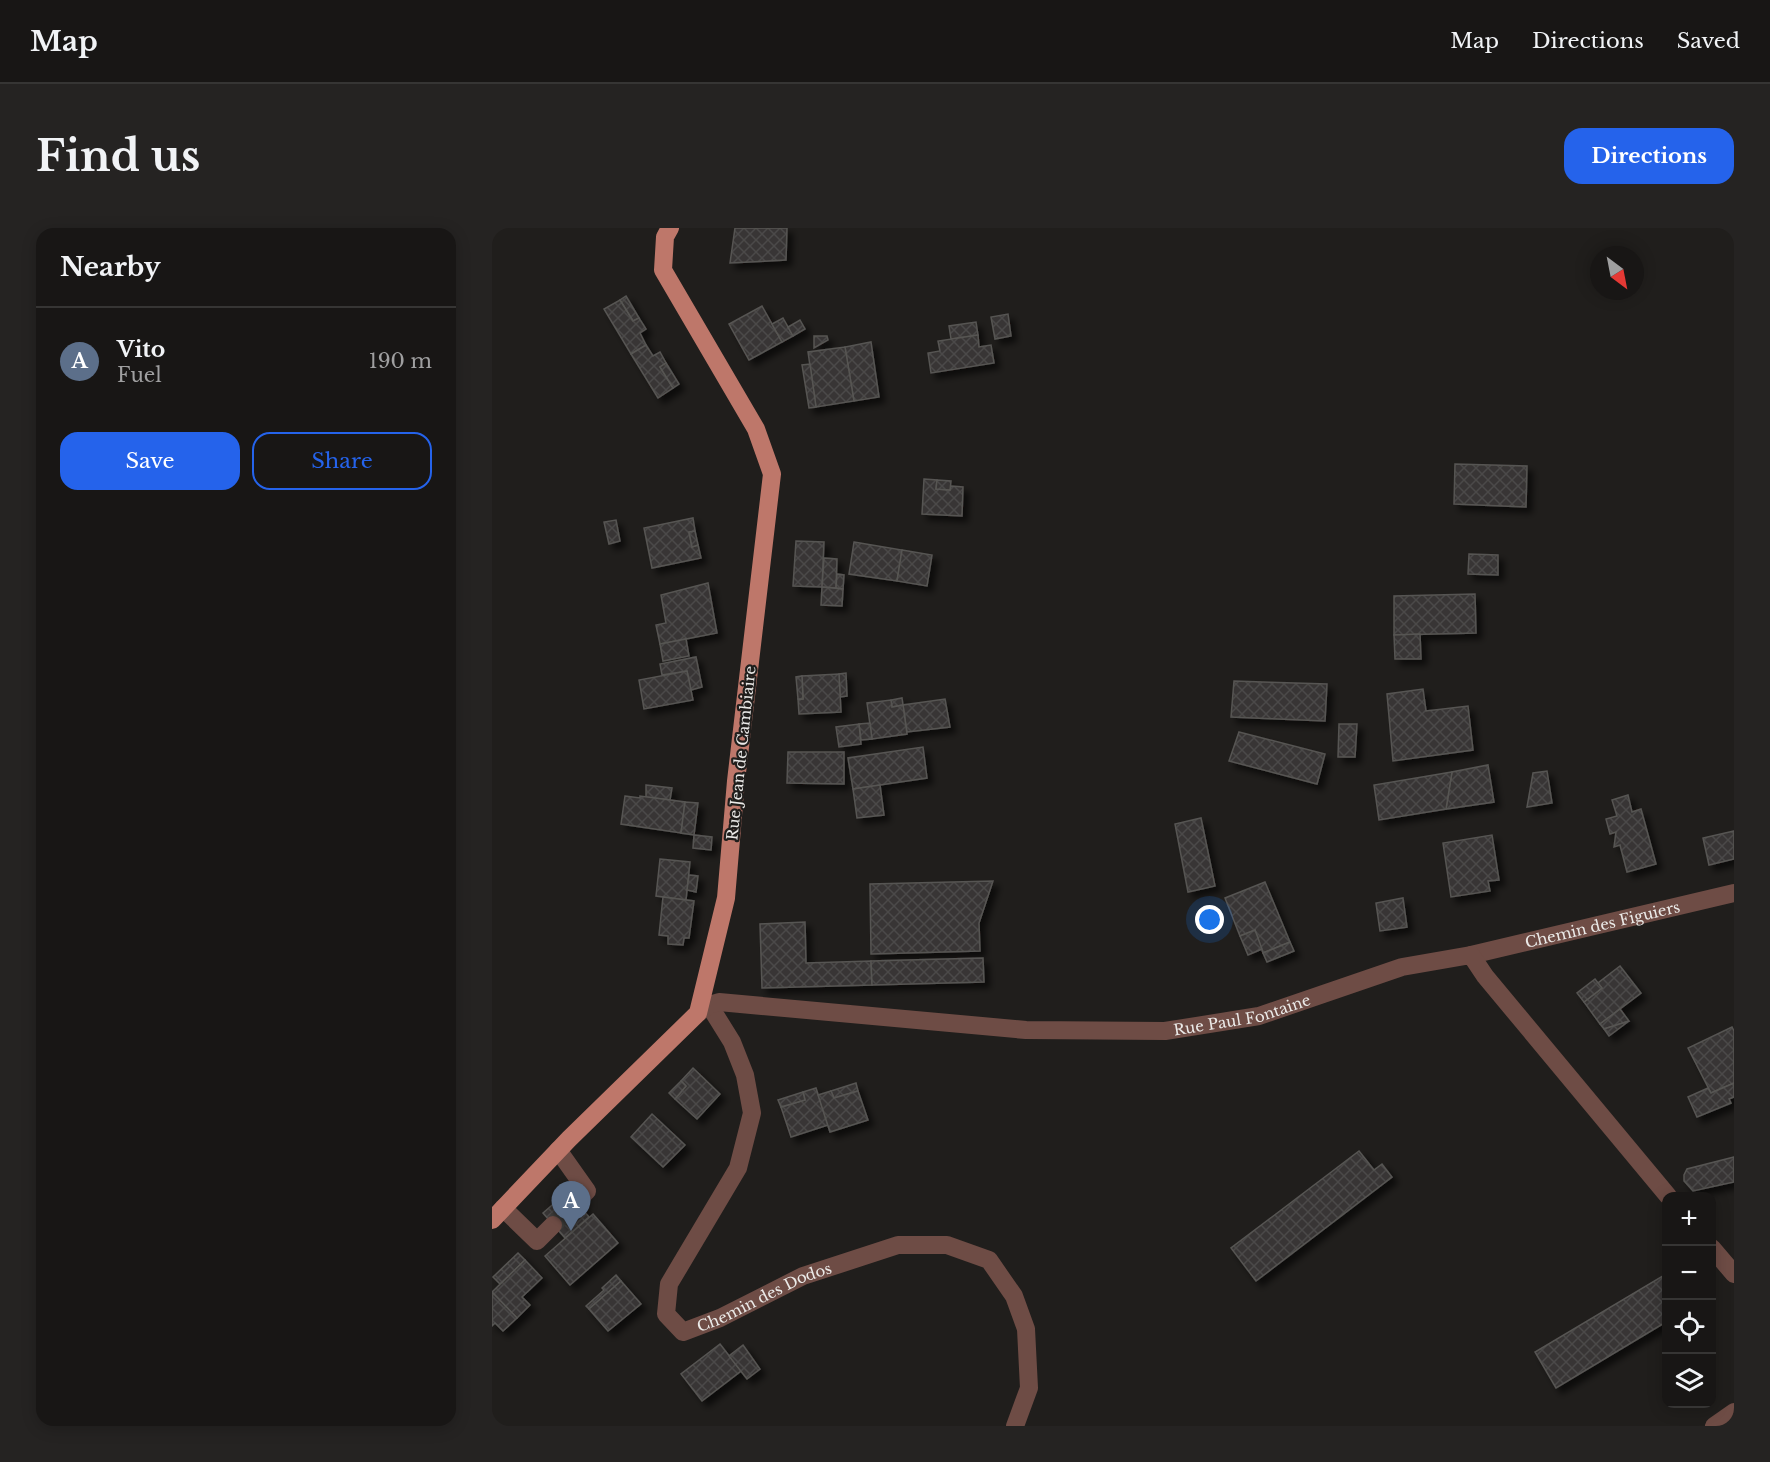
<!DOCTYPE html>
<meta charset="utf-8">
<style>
body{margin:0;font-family:"Libre Baskerville",serif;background:#252322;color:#f1f3f6}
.controls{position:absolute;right:18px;bottom:18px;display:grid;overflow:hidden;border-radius:12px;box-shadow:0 3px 15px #0003}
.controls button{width:54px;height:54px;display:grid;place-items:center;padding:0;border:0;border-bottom:2px solid #363534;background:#181615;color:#f1f3f6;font:30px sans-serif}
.compass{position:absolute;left:1098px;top:18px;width:54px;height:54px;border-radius:50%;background:#181615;box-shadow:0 3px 15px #0003;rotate:148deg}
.you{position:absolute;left:718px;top:692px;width:21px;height:21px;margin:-15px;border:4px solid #fff;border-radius:50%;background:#1a73e8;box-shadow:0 0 0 9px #1a73e833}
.badge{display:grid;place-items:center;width:39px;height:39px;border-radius:50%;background:#2563eb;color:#fff;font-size:20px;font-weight:700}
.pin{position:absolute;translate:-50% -50px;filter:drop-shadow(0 2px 3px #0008)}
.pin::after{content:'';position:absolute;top:32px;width:21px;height:18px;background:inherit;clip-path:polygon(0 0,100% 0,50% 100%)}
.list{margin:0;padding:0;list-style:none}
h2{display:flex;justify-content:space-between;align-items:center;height:78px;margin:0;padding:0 24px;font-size:26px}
h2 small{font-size:20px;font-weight:400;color:#9f9fa0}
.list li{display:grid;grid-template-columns:39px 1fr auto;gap:18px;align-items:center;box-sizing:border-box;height:108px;padding:0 24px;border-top:2px solid #363534}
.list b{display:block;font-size:22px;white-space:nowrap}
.list p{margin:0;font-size:20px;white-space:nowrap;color:#9f9fa0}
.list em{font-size:20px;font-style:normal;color:#9f9fa0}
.actions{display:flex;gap:12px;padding:18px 24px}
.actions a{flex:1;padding:14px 0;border:2px solid #2563eb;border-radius:18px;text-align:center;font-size:21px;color:#2563eb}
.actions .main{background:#2563eb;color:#fff}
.icon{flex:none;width:33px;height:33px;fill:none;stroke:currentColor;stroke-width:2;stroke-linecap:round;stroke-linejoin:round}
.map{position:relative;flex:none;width:1242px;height:1198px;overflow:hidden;border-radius:18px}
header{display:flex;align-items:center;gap:36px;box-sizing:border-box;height:84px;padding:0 30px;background:#181615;border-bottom:2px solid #363534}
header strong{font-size:28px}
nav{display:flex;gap:33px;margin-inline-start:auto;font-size:21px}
.intro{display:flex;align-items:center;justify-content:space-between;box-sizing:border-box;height:144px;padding:0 36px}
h1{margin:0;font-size:42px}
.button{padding:15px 27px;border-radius:18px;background:#2563eb;color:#fff;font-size:21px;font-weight:700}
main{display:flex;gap:36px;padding:0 36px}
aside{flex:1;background:#181615;border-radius:18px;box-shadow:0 3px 15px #0003}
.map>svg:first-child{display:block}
</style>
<header>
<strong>Map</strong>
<nav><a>Map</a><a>Directions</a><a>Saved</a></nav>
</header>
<div class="intro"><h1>Find us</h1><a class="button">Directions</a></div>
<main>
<aside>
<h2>Nearby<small></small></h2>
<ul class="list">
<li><span class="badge" style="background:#5c6f8a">A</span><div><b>Vito</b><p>Fuel</p></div><em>190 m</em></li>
</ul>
<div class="actions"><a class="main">Save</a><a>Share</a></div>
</aside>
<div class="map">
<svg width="1242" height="1198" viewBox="0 0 1242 1198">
<defs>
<pattern id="building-cross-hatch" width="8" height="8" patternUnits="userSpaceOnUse" patternTransform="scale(1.5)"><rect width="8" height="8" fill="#383634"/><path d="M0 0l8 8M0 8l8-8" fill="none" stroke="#4b4a48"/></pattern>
<filter id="shadow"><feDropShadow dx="5.5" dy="5.5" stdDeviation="3" flood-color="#0009"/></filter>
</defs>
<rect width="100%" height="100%" fill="#201e1c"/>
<g fill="url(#building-cross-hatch)" stroke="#575553" stroke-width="1.5" filter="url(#shadow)">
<path d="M243,0H295L294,32L238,35Z"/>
<path d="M134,68L147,90L141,93L128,72Z"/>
<path d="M128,72L141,93L147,90L154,101L148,105L154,117L139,126L112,81Z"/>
<path d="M270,78L290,114L257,132L237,96Z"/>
<path d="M516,86L519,108L503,111L499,89Z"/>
<path d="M291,90L301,108L290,114L280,96Z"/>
<path d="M308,92L313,101L301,108L296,99Z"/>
<path d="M484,94L486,107L459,111L457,98Z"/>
<path d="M486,107L487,119L499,117L502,135L439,145L436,125L448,123L446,113Z"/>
<path d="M322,108H335L336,112L322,120Z"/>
<path d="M379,114L387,169L362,173L353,119Z"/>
<path d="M154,117L161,128L168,124L174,135L168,139L181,160L166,170L139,126Z"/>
<path d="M353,119L362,173L324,179L316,124Z"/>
<path d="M174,135L187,156L181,160L168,139Z"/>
<path d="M318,136L324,179L317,180L310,137Z"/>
<path d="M963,236L1035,238L1034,279L962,276Z"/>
<path d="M432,251L445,252L444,261L458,262L459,258L471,259L470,288L430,286Z"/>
<path d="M445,252L459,253L458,262L444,261Z"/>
<path d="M201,290L203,303L197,304L200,319L206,317L209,330L160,340L152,300Z"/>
<path d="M124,292L128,313L117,316L112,294Z"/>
<path d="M203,303L206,317L200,319L197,304Z"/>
<path d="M304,313L332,314L330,359L301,358Z"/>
<path d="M362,314L410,322L405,353L357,346Z"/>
<path d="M410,322L440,327L435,358L405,353Z"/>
<path d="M977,326L1006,327V347L976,346Z"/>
<path d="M332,330L345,331L344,360L330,359Z"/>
<path d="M345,346L352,347L351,361L344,360Z"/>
<path d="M216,355L225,405L168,416L164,397L174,395L169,367Z"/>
<path d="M330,359L351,361L350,378L329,377Z"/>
<path d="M983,366L984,405L902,407V368Z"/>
<path d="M928,406L929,431H903L902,407Z"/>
<path d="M194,411L197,428L171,433L168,416Z"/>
<path d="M204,429L210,459L199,462L195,443L170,447L168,436Z"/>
<path d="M195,443L201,472L152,481L147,452Z"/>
<path d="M354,445L355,468L348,469L347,446Z"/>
<path d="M347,446L349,484L307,486L306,471H311L310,448Z"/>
<path d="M310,448L311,471H306L304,449Z"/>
<path d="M742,453L835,456L833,493L739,489Z"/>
<path d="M931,461L934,483L976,478L981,522L901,533L895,466Z"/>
<path d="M410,470L411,477L400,479L399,472Z"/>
<path d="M453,471L458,499L415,504L411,477Z"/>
<path d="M399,472L400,479L411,477L415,506L380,511L375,475Z"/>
<path d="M378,495L380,511L369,512L367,496Z"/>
<path d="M367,496L369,516L347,519L344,499Z"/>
<path d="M847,496H865L863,529H846Z"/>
<path d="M747,504L833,526L825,556L737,533Z"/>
<path d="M431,519L435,550L361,561L356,530Z"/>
<path d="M296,524H352V556L295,555Z"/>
<path d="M996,537L1002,574L954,581L960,544Z"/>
<path d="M1055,543L1060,575L1035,579L1041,545Z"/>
<path d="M960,544L954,581L887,592L882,557Z"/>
<path d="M154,557L180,560L178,572L154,569Z"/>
<path d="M388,557L392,587L365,590L361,561Z"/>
<path d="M1136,567L1140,584L1149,581L1164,636L1135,644L1128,617L1122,619L1124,604L1118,606L1114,591L1125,588L1120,572Z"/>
<path d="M133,568L148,570V568L193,574L189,605L129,596Z"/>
<path d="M193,574L206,575L202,607L189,605Z"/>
<path d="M709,590L723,658L696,664L683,596Z"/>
<path d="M1242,603V631L1217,637L1211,610Z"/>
<path d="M202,607L220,609L219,622L201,620Z"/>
<path d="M1000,607L1007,652L996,653L998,663L959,669L951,615Z"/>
<path d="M168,631L198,634L194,672L164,668Z"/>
<path d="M197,647L206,648L204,664L195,662Z"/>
<path d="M501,653L487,695L488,723L379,726L378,656Z"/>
<path d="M773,654L798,714L771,725L763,702L748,708L733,670Z"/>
<path d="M171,669L202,673L197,710H192L191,717L176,716V708L167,707Z"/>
<path d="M911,670L915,699L888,703L884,675Z"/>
<path d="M313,694L314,735L379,733L380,757L270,760L268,696Z"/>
<path d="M763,702L770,721L756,727L748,708Z"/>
<path d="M798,714L802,723L775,734L771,725Z"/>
<path d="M491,730L492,754L380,757L379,733Z"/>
<path d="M1128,738L1149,765L1108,796L1092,774L1110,760L1106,755Z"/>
<path d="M1103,751L1110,760L1092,774L1085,765Z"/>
<path d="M1128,781L1137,793L1112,801L1108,796Z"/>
<path d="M1137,793L1117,808L1112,801Z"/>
<path d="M1240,799L1242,803V855L1219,865L1196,820Z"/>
<path d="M201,840L228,866L205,891L183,871L194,858L189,853Z"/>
<path d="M189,853L194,858L183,871L177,865Z"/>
<path d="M364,855L366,863L342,870L339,863Z"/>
<path d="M1242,855V869L1237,871L1239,875L1205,889L1196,869L1216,860L1219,865Z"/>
<path d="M324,860L336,897L299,909L289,879L313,872L311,864Z"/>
<path d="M339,863L342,870L366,863L376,892L338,904L326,867Z"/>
<path d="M311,864L313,872L289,879L286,872Z"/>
<path d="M160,886L193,917L171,939L139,909Z"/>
<path d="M867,923L882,942L890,936L900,949L764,1053L739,1020Z"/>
<path d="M1242,929V954L1201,963L1192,953V947L1195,941Z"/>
<path d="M75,964L97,989L73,1010L51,985Z"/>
<path d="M101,986L126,1015L78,1057L53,1028Z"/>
<path d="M26,1025L33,1032L8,1056L1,1049Z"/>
<path d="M33,1032L50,1050L30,1069L38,1077L25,1090L0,1064Z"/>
<path d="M1174,1046V1094L1064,1160L1043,1124Z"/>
<path d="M124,1047L129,1053L97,1081L94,1078L112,1062L110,1060Z"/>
<path d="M129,1053L149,1076L116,1103L97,1081Z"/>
<path d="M0,1064L25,1090L11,1103L3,1095L0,1098Z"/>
<path d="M228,1116L249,1143L210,1173L189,1146Z"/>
<path d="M251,1117L268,1141L255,1151L237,1128Z"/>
</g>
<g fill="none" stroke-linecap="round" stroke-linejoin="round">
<path stroke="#3e3d3b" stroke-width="18" stroke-dasharray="18 9" stroke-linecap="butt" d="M61,997L84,974"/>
<g stroke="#6e4c45" stroke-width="18">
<path id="s1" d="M979,727L1242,665"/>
<path id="s2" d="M217,777L240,814L253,847L260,885L246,940L177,1056L174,1086L191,1104L228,1090L311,1048L406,1017H455L497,1032L522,1068L534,1101L537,1160L523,1198"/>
<path id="s3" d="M206,785L217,777L227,774L534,802L673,803L767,788L910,739L979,727L993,748L1176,968"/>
<path d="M66,922L95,963L84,974"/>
<path d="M11,980L45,1013L61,997"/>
<path d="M1220,1020L1242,1046"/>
<path d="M1222,1198L1242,1184"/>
</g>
<path stroke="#be776a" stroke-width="18" d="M0,992L77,911L206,785L234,670L244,553L280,246L264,201L171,42L173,9L178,0"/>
</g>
<g text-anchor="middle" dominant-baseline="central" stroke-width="4.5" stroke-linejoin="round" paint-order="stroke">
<g font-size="15" fill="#ebeae8" stroke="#201e1c">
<text transform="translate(249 525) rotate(-84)">Rue Jean de Cambiaire</text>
<text stroke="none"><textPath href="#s1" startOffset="135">Chemin des Figuiers</textPath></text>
<text stroke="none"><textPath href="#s3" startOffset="550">Rue Paul Fontaine</textPath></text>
<text stroke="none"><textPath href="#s2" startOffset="453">Chemin des Dodos</textPath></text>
</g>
</g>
</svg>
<div class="controls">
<button>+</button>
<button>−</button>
<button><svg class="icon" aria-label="locate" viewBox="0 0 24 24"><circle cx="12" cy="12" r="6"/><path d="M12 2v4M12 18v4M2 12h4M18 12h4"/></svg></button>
<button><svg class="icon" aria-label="layers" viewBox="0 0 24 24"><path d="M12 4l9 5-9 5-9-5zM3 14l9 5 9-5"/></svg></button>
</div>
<svg class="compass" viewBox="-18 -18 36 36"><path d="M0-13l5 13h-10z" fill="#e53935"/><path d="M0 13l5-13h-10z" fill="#9f9fa0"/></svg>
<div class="you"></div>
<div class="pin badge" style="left:79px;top:1003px;background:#5c6f8a">A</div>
</div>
</main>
